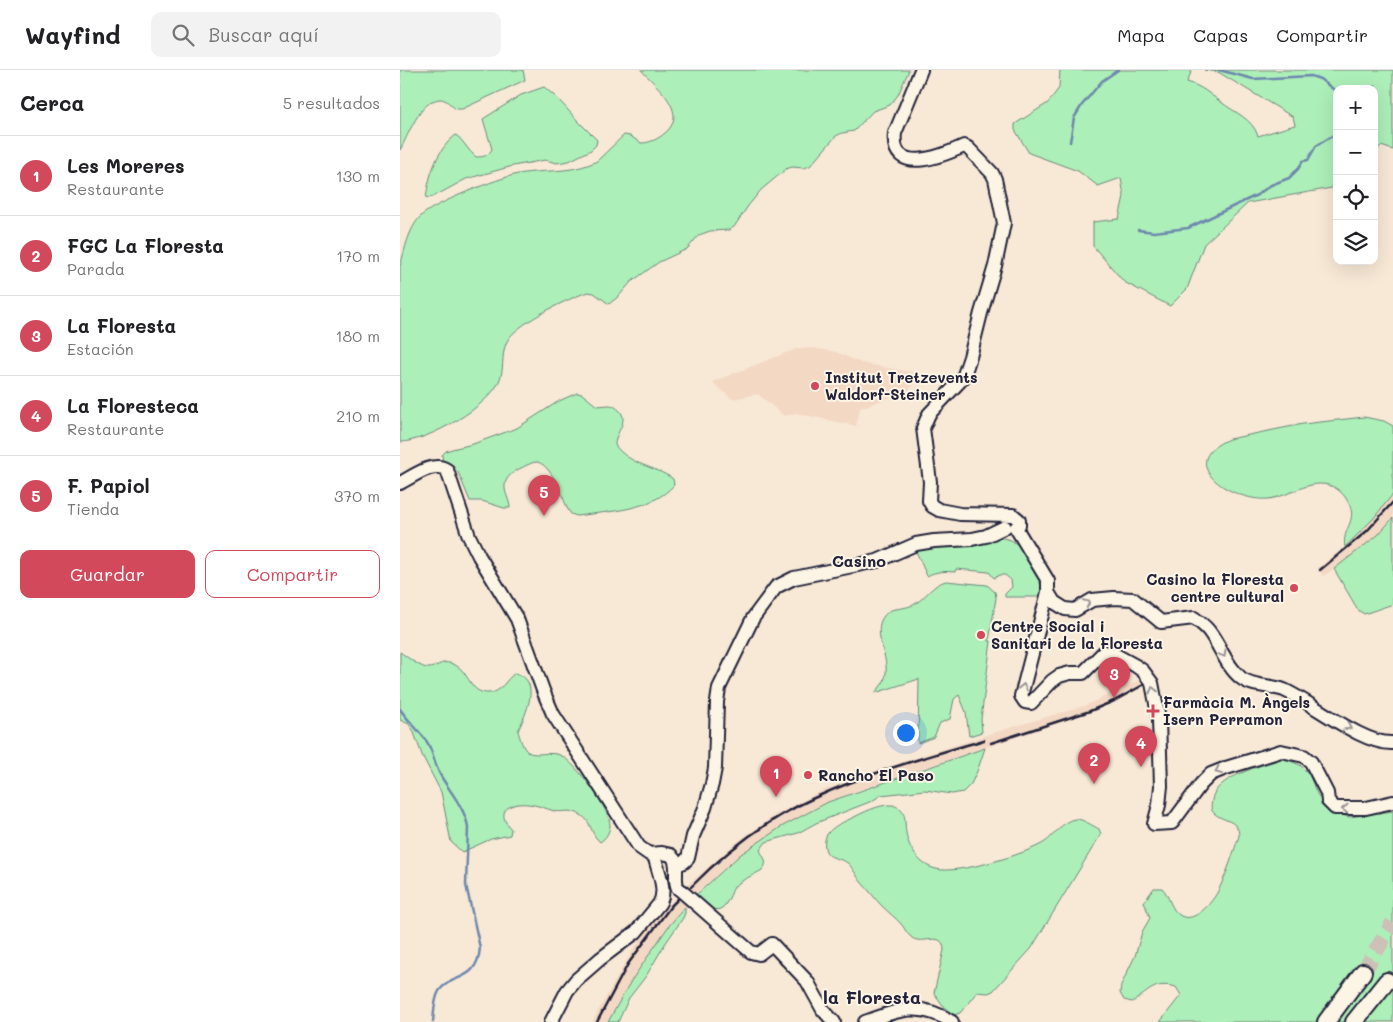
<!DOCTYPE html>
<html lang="es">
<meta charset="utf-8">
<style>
body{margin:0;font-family:Mali,sans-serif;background:#f2f2f2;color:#202124}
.controls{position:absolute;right:15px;top:15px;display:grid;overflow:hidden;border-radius:10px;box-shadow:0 5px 20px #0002}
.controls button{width:45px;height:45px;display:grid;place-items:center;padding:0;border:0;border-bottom:1px solid #e0e0e0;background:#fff;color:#202124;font:25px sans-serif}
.you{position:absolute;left:505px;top:662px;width:18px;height:18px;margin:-12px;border:4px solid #fff;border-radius:50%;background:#1a73e8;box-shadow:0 0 0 8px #1a73e833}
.badge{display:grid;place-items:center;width:32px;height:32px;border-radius:50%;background:#d1495b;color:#fff;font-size:16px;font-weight:700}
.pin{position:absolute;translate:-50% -41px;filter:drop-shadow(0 1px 2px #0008)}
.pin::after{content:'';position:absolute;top:26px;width:18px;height:15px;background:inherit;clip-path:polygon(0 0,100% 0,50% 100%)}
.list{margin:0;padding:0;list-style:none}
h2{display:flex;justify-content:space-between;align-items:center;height:65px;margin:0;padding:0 20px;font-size:21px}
h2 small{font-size:16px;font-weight:400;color:#757577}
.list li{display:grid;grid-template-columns:32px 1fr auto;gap:15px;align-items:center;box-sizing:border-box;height:80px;padding:0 20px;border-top:1px solid #e0e0e0}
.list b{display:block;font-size:19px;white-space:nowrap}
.list p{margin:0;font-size:16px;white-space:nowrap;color:#757577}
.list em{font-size:16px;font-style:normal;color:#757577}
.actions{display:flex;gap:10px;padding:15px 20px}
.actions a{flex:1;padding:11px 0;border:1px solid #d1495b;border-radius:10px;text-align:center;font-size:18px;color:#d1495b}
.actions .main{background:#d1495b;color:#fff}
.icon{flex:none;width:28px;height:28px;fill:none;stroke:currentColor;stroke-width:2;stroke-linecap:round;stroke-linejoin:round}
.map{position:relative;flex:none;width:993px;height:952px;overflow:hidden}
header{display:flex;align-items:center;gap:30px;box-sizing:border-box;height:70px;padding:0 25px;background:#fff;border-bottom:1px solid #e0e0e0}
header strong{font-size:24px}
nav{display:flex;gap:28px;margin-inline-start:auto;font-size:18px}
.search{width:350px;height:45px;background:#f2f2f2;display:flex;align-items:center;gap:12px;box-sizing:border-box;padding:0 18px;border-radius:10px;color:#757577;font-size:19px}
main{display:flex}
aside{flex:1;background:#fff}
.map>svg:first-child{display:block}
</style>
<header>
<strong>Wayfind</strong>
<div class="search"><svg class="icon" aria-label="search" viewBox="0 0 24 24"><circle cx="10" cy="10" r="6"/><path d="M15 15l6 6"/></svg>Buscar aquí</div>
<nav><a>Mapa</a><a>Capas</a><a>Compartir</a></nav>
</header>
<main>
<aside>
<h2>Cerca<small>5 resultados</small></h2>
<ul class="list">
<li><span class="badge">1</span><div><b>Les Moreres</b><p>Restaurante</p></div><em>130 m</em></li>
<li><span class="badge">2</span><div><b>FGC La Floresta</b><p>Parada</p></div><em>170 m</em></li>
<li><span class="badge">3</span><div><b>La Floresta</b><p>Estación</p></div><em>180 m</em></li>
<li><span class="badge">4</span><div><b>La Floresteca</b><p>Restaurante</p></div><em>210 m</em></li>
<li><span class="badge">5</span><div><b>F. Papiol</b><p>Tienda</p></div><em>370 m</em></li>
</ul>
<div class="actions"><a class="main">Guardar</a><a>Compartir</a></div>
</aside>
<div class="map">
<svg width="993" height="952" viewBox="0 0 993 952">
<rect width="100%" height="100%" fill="#f8e8d6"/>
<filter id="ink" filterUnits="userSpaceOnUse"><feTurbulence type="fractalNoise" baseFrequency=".02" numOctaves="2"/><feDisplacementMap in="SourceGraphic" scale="10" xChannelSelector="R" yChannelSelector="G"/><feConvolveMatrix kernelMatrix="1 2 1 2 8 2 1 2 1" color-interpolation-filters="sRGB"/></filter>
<g filter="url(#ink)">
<g fill="#f3d8c4">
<path d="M413,278L436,282L461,293L522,304L508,321L460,338L456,356L396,343L384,346L358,324L332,329L312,312L396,279Z"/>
<path d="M993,424V448L978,465L946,491L923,506L918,498L945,477L973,449Z"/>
<path d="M742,609L745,615L722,628L691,642L464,718L428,732L381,757L341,784L300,820L268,857L231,911L208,952H193L198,941L234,878L265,839L290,813L337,772L375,745L419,722L463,705L590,664L687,635Z"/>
</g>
<g fill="#adefb8" stroke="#68887a">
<path d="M0,0H123L125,10L62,39H56C51,36 47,29 40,29C20,30 8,66 0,80Z"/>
<path d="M241,0H509L498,25L490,35L473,41L454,61L442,63L436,66L410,96L404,98L392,97L386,99L361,120L348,136L334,157L329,160L310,161L299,165L287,179L259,192L231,212L219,226L209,234L194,223L188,222C167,229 122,251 109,268C100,281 105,296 100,309C92,335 27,372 0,372V196C5,180 8,160 20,147C33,133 99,108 118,104C146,99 171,104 197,91L224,65L230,66L241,73C250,73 258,69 265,63C290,42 256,16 241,0Z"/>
<path d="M660,0H792L787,12C803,17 808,23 821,32C835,43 852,48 858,66L895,55L893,47L818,2L804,0H993V80L981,76L974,83V19H937V117L848,133L804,174L787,219L770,236L724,212L693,176V152L719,149L724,126L721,108L698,116L678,101L629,83L615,60V54L648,33L659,18Z"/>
<path d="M144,17L157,28L178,51L197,70L196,75L191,80L169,91L157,93L145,90L113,96L66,109L33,127L26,128C29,105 37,79 56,65C64,71 68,81 76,87C84,87 88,86 92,79L83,49L121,25Z"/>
<path d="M177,323L182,324L197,336C201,336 205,335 209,335C213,335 217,338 220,341C229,352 215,362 215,375C229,395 255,396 273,409L274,415C251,441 209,441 177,446L171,444L167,438C163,427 150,391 135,392C131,393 125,396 121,398C114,402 106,406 105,415C104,423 110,430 110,438H104L82,431H70L58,402L43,392L42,385L46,381L52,379L73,374L117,358L159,331Z"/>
<path d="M964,347L984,351L993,356V424L973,449L945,477C941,458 960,451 947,430C945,426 941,422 937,419C914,404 891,427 868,429C832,432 772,393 829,369L903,354Z"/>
<path d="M993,448V534L964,544L958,540L934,499L978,465Z"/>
<path d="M599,467L611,470L621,477L642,514L640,527H605V524L612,517L611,510L605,505H599L594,508L589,502L556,499L555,502C545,501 536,501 527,506L515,479Z"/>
<path d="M546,511L587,515L595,522L596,528L589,571H591L581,649L582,662L569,666L566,642L559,625L554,629L550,649L540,653L534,667L518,673L519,609L475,623C478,619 482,615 484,611C494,587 465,559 489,541C494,538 506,539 515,534C526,527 533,514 546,511Z"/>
<path d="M0,582C6,586 23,600 30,598C39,596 43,589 55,595C70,602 69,624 89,623C101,623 106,609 115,603C143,610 125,645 118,661C120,667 122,678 128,682C136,687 151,680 162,686C176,694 211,740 210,756C209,763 206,768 200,772C188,761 193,750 177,743C169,739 161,743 154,741C145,738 137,735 128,734C108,732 95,742 111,759L110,765L91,769L62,782L51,772L41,722L22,685L13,660L9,654L0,650Z"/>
<path d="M585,678L578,699L571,714L563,722L552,724L525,720L481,725L472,731L416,753L398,763L366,772L360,780C364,789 369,792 362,800C354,805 341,810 334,817C332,820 331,825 329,828C319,850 307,836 295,826L341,784L381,757L428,732Z"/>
<path d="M883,688L900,695L909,704L917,724L930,742L949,747L993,741V952H760L781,925L776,917C753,911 750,922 732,932L724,930L720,923L721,915L735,886L742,862L750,848L744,832L754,818H762C770,826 770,840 781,846C796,854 815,829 820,817C828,801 833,783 839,766C839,750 825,752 815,744C810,740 811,736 812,730C815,706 863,696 883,688Z"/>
<path d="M493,735C508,741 504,750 506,763C509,779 519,795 536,799C556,805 627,784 645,772C654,766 663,750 675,749C681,748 693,756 699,759L701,764L631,879L593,921L588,923L577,922L560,943L554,945L545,938L534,923L544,880C543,859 521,877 511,867C507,864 505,859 502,855C496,848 489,843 482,836C475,829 469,820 462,813C457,807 454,800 449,794C441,787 427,790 425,778C422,761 437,755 450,749C463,743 478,734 493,735Z"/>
<path d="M285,837V843L283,848L265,874L246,906L229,928L218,952H208L231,911L268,857Z"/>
</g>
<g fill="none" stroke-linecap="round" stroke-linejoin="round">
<g stroke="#6d88ad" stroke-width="2.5">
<path d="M819,0L853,9L911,6L920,9L937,22"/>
<path d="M971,19L975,16"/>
<path d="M670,72L674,48L682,35L702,11L718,0"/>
<path d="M738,160L754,162L788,158L857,125L871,115L889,108L898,99L903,91L908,90L916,76L937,63"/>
<path d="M0,639C8,651 19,660 27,672C34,683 35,698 42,708C52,724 65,739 68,757L66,815L80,878C77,913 52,903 39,921C34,930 34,942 33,952"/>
</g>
<path stroke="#cdc0b7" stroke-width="16" stroke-dasharray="16 8" stroke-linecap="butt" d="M963,902L993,853"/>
<defs>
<g id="secondary">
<path d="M521,0L495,63C490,107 542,86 564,76L568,78L592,103L595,109L604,153L595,196L581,243L570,287L563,308L529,344L523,358L530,412L529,431L532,436L539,440L560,444L613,445L619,450V455L616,458"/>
<path d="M0,413C12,407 34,390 47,400L69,466L79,486L117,549L144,623L153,644L239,777L249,784L262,783L271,785"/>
<path d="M616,458L648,511V522L621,626L625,632L631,633L652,611L659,606L670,603H683L704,582L714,584L736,596L743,601L752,613L759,649L761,716L759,735L754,754L772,753L801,714L811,704L826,698L881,681L904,686L911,692L927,723L928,731L935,738H966L993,732"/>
<path d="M648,522L654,532L665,539L675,540L692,530L714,528L733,529L761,552L794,548C801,553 807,557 811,564C821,578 827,597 841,608C852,617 871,615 884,620C913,633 963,675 993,673"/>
<path d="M274,789C279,798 273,809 278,818"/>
<path d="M277,795L284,792L288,788L293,766L305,738L312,714L315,698L317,632L319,618L353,548L376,517L394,508L477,491L516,474L534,471L572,469L586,466L605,457"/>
<path d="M294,832L351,882L359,884L372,874L407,911L423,940L434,952"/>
<path d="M151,952L167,921L176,910L200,889L236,862L259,834C268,820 257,800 254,784"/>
<path d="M465,952C498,940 520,931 552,952"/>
</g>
<g id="highway">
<path d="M926,952L963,902"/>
<path d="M954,952L987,911"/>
</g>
</defs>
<use href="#secondary" stroke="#22223b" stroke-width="16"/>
<use href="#highway" stroke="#22223b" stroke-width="20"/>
<use href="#secondary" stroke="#fcf5e5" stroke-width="12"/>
<use href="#highway" stroke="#fcf5e5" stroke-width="16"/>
<g stroke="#22223b" stroke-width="2.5">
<path d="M920,500L967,461L993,432"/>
<path d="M591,673L690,641L714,631L745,614"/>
<path d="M291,817C326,781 368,749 414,728C468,703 526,687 584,670"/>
<path d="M197,952L228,894L271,836L278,829"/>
</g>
<defs>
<path id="secondary-bridge" d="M278,818L294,832"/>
</defs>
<use href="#secondary-bridge" stroke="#22223b" stroke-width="16" stroke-linecap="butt"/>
<use href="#secondary-bridge" stroke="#fcf5e5" stroke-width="12"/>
</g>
<defs><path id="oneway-chevron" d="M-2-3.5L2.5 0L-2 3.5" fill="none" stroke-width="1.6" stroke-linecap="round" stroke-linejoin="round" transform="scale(1.25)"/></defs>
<g stroke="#9a9698">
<use href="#oneway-chevron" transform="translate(687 533) rotate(-26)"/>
<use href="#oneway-chevron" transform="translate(823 584) rotate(59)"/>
<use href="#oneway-chevron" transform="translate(623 617) rotate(-79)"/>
<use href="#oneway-chevron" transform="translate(753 620) rotate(-104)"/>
<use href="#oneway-chevron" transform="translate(948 657) rotate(30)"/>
<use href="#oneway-chevron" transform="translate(818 701) rotate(156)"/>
<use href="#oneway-chevron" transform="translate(945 739) rotate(-179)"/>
</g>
</g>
<g fill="#d1495b" stroke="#fcf5e5" stroke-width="2">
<circle cx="415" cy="316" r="5"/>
<circle cx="894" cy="518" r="5"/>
<circle cx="581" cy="565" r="5"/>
<path d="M750.5 633.5h5v5h5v5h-5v5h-5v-5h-5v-5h5z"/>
<circle cx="408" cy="705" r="5"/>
</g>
<g text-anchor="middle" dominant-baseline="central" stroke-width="4" stroke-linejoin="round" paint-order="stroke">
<g font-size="15" font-weight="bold" fill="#22223b" stroke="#fcf5e5" text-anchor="start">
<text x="425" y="307">Institut Tretzevents<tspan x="425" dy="17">Waldorf-Steiner</tspan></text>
<text x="884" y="509" text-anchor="end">Casino la Floresta<tspan x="884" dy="17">centre cultural</tspan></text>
<text x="591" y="556">Centre Social i<tspan x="591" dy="17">Sanitari de la Floresta</tspan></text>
<text x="763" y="632">Farmàcia M. Àngels<tspan x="763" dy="17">Isern Perramon</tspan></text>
<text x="418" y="705">Rancho El Paso</text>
</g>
<g font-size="16" font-weight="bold" fill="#22223b" stroke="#fcf5e5">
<text x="459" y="490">Casino</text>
</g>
<g font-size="18" font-weight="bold" fill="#22223b" stroke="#fcf5e5">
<text x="472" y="927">la Floresta</text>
</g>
</g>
</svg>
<div class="controls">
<button>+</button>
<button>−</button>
<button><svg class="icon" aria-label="locate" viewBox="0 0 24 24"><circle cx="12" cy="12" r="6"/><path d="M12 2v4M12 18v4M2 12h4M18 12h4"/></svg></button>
<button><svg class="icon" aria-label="layers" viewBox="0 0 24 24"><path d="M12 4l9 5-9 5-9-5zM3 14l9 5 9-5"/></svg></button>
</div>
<div class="you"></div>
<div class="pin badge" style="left:376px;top:727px">1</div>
<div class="pin badge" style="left:694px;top:714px">2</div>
<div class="pin badge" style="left:714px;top:628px">3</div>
<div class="pin badge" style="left:741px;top:697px">4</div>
<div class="pin badge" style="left:144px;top:446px">5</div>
</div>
</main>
